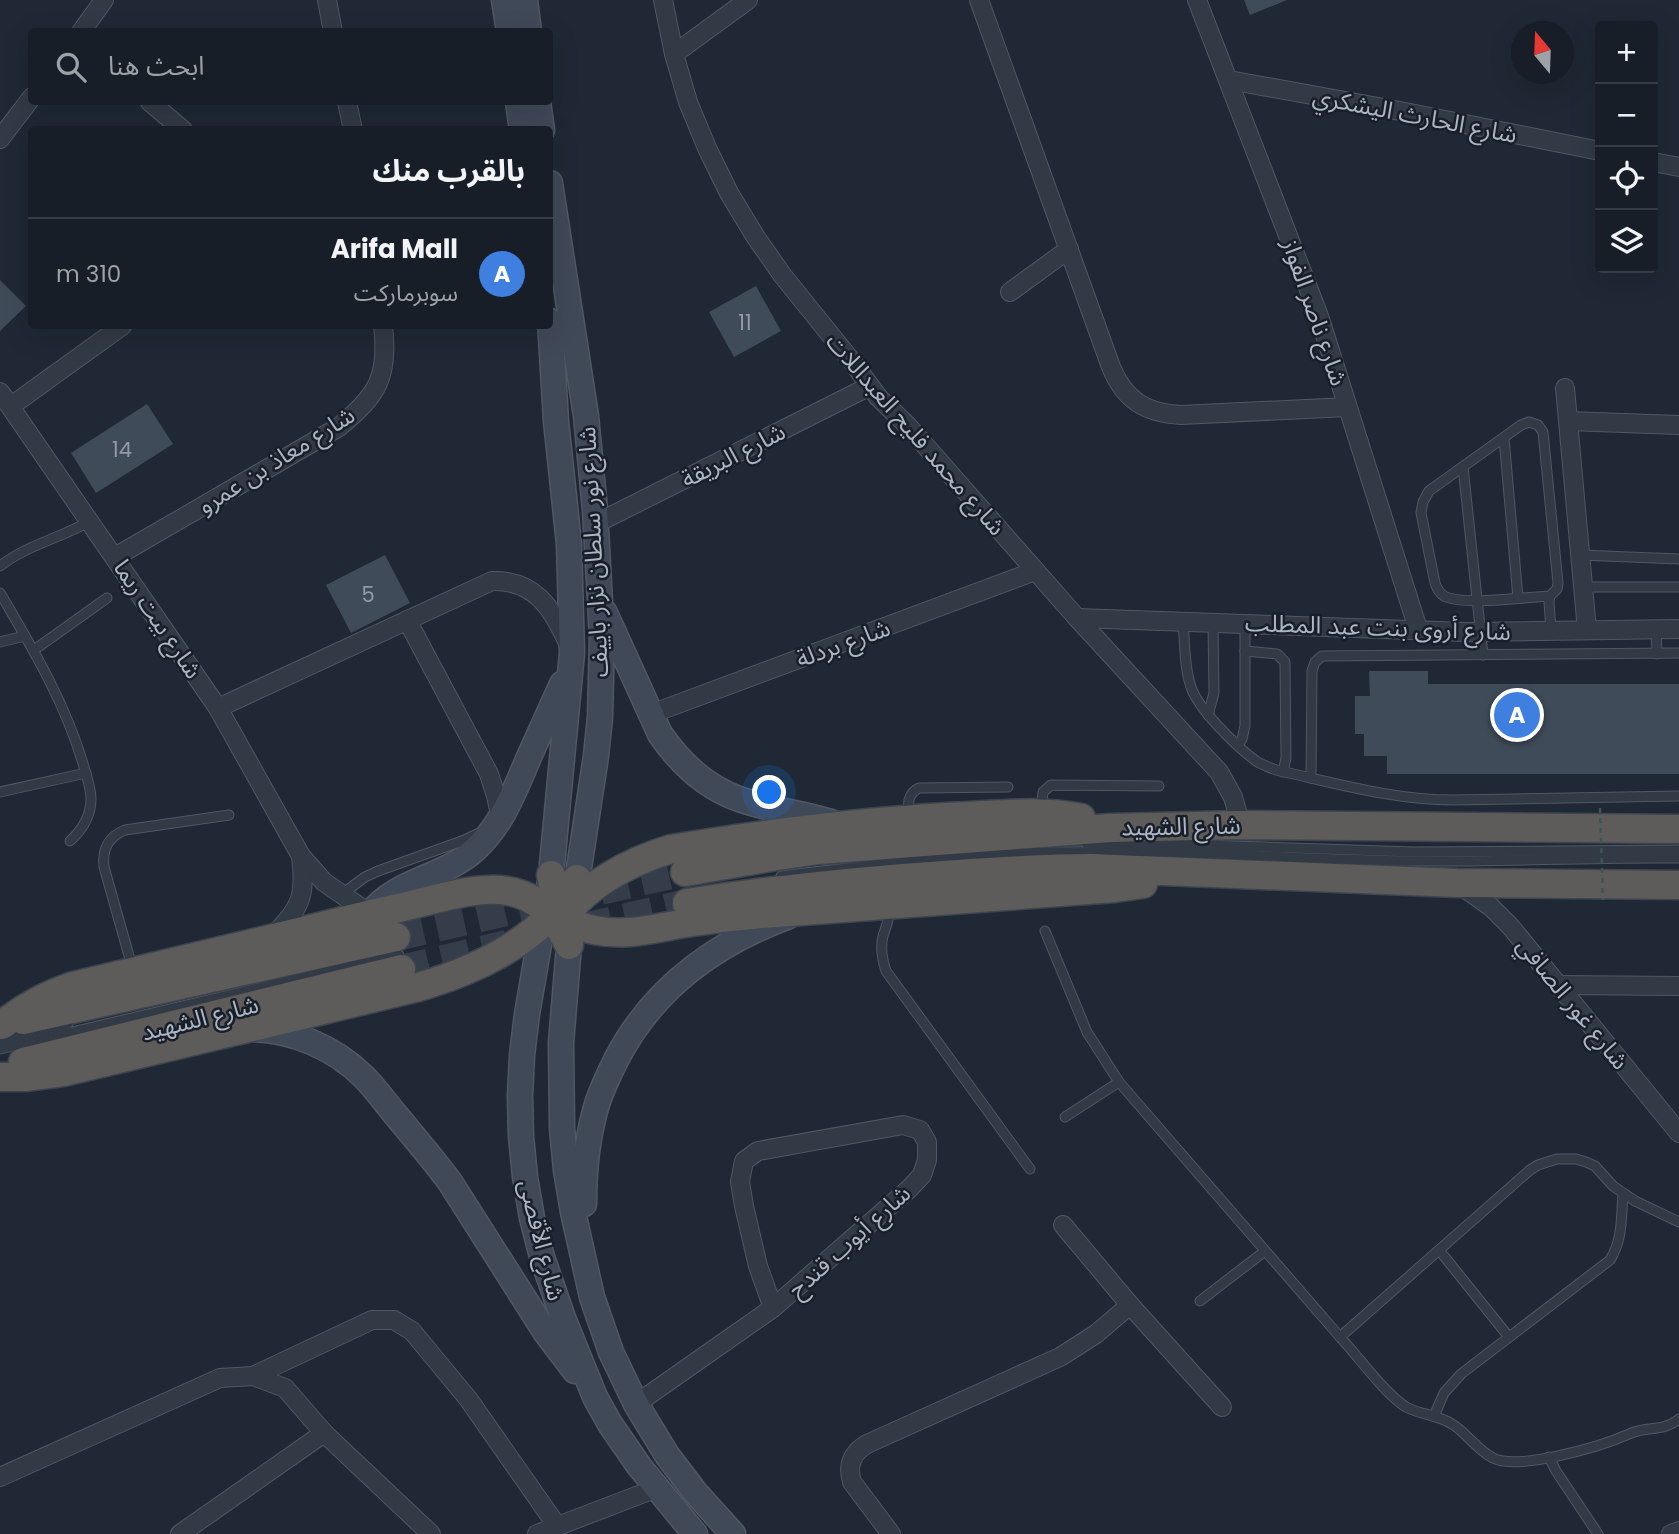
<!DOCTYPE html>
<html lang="ar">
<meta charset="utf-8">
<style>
body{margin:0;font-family:Poppins,"Noto Sans Arabic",sans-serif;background:#242b33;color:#f1f3f6;direction:rtl}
.controls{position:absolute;right:21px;top:21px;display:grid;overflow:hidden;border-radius:7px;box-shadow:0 7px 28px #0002}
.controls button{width:63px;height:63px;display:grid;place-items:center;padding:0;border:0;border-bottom:2px solid #363c44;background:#171e27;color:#f1f3f6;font:35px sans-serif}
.compass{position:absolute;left:1511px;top:21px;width:63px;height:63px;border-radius:50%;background:#171e27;box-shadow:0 7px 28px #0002;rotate:341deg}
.you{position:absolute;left:770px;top:793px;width:24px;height:24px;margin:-18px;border:5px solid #fff;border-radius:50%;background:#1a73e8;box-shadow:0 0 0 10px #1a73e833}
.badge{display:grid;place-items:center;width:46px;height:46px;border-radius:50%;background:#7facf5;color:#fff;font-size:23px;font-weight:700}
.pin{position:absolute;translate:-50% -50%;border:4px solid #fff;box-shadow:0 2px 7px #0006}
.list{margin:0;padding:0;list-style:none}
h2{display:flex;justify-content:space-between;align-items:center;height:91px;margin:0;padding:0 28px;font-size:30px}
h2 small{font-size:23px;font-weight:400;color:#9ea2a7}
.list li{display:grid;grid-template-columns:46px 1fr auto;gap:21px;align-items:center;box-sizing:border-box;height:112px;padding:0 28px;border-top:2px solid #363c44}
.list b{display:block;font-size:26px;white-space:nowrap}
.list p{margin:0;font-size:23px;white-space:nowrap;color:#9ea2a7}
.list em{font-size:23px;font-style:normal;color:#9ea2a7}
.icon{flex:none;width:38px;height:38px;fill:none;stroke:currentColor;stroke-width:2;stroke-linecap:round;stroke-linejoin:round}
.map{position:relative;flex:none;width:1679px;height:1534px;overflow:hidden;direction:ltr}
.search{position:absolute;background:#171e27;box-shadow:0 7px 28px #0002;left:28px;top:28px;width:525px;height:77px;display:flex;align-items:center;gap:18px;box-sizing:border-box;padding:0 24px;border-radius:7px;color:#9ea2a7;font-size:26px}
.panel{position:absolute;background:#171e27;box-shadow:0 7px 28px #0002;left:28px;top:126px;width:525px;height:203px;border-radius:7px;direction:rtl}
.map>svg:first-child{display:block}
</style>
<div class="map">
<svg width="1679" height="1534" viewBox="0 0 1679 1534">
<rect width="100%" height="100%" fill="#1f2834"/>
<g fill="#404b59">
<path d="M1244,0H1287L1250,15Z"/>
<path d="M0,280L26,306L0,331Z"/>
<path d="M756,286L781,331L734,357L709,312Z"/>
<path d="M147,404L173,444L96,493L71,453Z"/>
<path d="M385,555L410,603L351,633L326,585Z"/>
<path d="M1369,671H1428V684H1679V774H1387V756H1364V734H1355V696H1370Z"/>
</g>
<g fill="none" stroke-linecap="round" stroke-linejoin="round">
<g stroke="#343d49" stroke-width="28" stroke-dasharray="28 14" stroke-linecap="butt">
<path d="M584,927L687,903"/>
<path d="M396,937L685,872"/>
<path d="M401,969L507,944"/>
</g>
<defs>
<g id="service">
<path d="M1529,422L1538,425L1543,432L1558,583L1557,589L1550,596C1528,597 1462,606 1444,596C1439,593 1437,589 1435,583L1421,513L1423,502L1429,491L1521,425Z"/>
<path d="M1504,438L1518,598"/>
<path d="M1463,467L1483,655"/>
<path d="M1580,555L1679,559"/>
<path d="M0,566C27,545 61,538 90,521"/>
<path d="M1583,587H1679"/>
<path d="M0,593C33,649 66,704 84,767C87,778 91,788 91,799C91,816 82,830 70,841"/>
<path d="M1550,596L1549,602L1551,631"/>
<path d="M1183,622C1185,643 1184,667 1191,687C1198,709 1237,747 1256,761C1262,765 1269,767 1276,770C1335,783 1393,800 1454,800L1679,796"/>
<path d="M1656,629L1657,654"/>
<path d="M0,642L25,636"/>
<path d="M34,650L107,598"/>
<path d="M1245,651L1277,654L1285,662L1286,758L1283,772"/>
<path d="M1208,715L1214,693L1213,623"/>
<path d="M1238,745L1242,739L1245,726V624"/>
<path d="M1311,778L1312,671L1315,662L1322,656L1679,653"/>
<path d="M0,792L86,773"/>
<path d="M1041,810L1043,792L1051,785L1159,786"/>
<path d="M909,815C908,804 907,794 919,788L1008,787"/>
<path d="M1086,843L1175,844L1413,852L1679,850"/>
<path d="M781,876C874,864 967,855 1060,852C1177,849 1293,859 1409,861C1499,862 1589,857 1679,858"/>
<path d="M342,894L365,877L378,871L462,841L479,833"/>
<path d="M888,908C890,919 886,926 883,936C880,948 882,959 886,971L1030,1169"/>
<path d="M1045,931L1087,1032L1119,1082L1340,1337"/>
<path d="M133,970L104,867C102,849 108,837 125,830L229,815"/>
<path d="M0,1040L68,1024"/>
<path d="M0,1049L399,955"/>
<path d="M1065,1117L1119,1082"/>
<path d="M1679,1222L1635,1201L1613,1186L1595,1166L1586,1162L1576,1159H1557L1538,1165L1530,1170L1340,1337C1358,1356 1385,1394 1406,1407C1421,1415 1438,1415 1452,1424C1467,1433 1477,1450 1493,1458C1519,1471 1602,1446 1629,1434C1648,1425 1661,1433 1679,1419"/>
<path d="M1439,1250L1509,1337"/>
<path d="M1200,1301L1265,1251"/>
<path d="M1434,1416L1444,1393L1461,1374L1610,1260C1623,1239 1621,1218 1623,1194"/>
<path d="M1549,1457L1556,1471L1598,1534"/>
</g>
<g id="minor">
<path d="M327,0L333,32"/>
<path d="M663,0L674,54L688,102L707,148L729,193L755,236L783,276L854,364L878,397L908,426L1077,618L1219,772L1233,797L1241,825"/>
<path d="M979,0L1111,367C1125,401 1146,413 1181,415L1347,407"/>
<path d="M1197,0L1319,316L1418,629"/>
<path d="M81,32L104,0"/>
<path d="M674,54L748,0"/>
<path d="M1229,80L1400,111L1600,151"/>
<path d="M150,102L183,130"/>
<path d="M347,102L353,130"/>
<path d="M0,139L32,97"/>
<path d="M1653,162L1679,167"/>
<path d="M1010,292L1069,249"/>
<path d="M1565,388L1587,630"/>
<path d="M0,392L218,708L301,856L324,882L370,914"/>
<path d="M11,406L122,326"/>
<path d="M1568,421L1679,425"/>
<path d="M595,524L870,386"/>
<path d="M115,557L339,427C378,395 389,376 383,326"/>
<path d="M1077,618L1466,632L1679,629"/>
<path d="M407,620L489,774L496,796L501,819"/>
<path d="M218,708L492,581C535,580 552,608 568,643"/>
<path d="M651,714L1035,571"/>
<path d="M1460,885L1491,907L1510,926L1679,1133"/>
<path d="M273,936C301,906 306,898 301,856"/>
<path d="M1557,985L1679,986"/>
<path d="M1063,1225L1130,1305L1222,1407"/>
<path d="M253,1376L372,1320H394L412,1331L469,1400L557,1526"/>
<path d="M636,1404L773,1308L909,1189L922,1175L927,1160V1142L920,1130L903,1125L758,1151L744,1161L740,1182L744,1206L758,1266L773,1308"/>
<path d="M0,1477L220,1378L253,1376L285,1388L324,1433L431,1534"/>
<path d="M180,1534L324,1433"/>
<path d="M537,1534L657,1488"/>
<path d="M891,1534L852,1482C847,1465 852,1453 867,1444L1060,1357L1096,1334L1130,1305"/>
<path d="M1671,1534L1679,1531"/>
</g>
<g id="secondary">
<path d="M504,0L509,32"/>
<path d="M525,0L529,32"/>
<path d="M518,102L522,130"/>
<path d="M538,102L542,130"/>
<path d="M550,183L586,416L595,510L602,639L600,717L596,756L571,921L561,1043L562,1128L566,1170L573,1212L592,1297L611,1352L636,1404L667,1455L695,1492L733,1534"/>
<path d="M550,321L556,421L569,544L572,653L551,875L527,1014L522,1055L520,1096L521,1136L525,1177L532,1218L542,1257L563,1318L595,1397L610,1424L639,1466L695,1534"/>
<path d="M605,613L660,734C680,763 705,787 739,799C772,811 807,813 840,825"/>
<path d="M370,914C395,881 440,878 471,853C501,828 514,792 529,757C540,733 551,708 562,684"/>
<path d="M251,1029C292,1030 334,1047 364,1077C375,1088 385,1102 395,1114C414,1137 433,1159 450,1182L546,1333L575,1371"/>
<path d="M584,1204C584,1170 587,1137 597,1104C602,1089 609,1074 616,1060C653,988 714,944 789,916"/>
</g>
<g id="trunk">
<path d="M685,872L771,857L818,850L1110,828L1241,825L1679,829"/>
<path d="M551,875C555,890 557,909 569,920C577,926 585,928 594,930C626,937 655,928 686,923C712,919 737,916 762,914L1115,888L1143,884"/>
<path d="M687,903C777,889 867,880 958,874C1002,871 1046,868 1091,868L1457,883L1679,885"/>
<path d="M566,913C593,881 632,861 671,849C769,833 869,820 969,816C1006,814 1044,810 1081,818"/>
<path d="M23,1020L396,937"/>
<path d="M2,1025C24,1007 46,995 73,986C139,970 205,955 270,939C313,929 355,917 399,908C431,901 476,885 508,891C539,896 556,918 569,945"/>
<path d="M23,1062L401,969"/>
<path d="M0,1077H27L64,1072L415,988C478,970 545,939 577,879"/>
</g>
</defs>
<use href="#service" stroke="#505864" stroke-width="11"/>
<use href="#minor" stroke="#505864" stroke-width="20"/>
<use href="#secondary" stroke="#505864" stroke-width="27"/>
<use href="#trunk" stroke="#3d4550" stroke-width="31"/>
<use href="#service" stroke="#323a45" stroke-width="9"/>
<use href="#minor" stroke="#323a45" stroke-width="18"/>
<use href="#secondary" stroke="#404958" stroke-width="24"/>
<use href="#trunk" stroke="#5e5c5a" stroke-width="28"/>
<path stroke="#405355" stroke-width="2.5" stroke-dasharray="5 5" stroke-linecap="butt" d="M1600,808L1603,900"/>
</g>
<g text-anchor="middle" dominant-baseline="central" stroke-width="5" stroke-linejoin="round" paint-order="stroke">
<g font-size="21" fill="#919aa8">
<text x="745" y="322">11</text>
<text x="122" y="449">14</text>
<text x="368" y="594">5</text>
</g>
<g font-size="24" fill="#acb5c3" stroke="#181f29">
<text transform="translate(1415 115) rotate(11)">شارع الحارث اليشكري</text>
<text transform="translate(1315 312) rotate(71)">شارع ناصر الفواز</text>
<text transform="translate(916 434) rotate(49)">شارع محمد فليح العبداللات</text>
<text transform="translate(733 455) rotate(-27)">شارع البريقة</text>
<text transform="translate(276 460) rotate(-32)">شارع معاذ بن عمرو</text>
<text transform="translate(593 552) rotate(-93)">شارع نور سلطان نزار باييف</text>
<text transform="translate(158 619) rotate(56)">شارع بيت ريما</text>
<text transform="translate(1378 627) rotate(2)">شارع أروى بنت عبد المطلب</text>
<text transform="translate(843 643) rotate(-20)">شارع بردلة</text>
<text transform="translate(1181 826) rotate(-1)">شارع الشهيد</text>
<text transform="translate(1573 1003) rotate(51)">شارع غور الصافي</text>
<text transform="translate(200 1018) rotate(-14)">شارع الشهيد</text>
<text transform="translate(542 1240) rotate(76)">شارع الأقصى</text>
<text transform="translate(849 1241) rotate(-42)">شارع أيوب قندح</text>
</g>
</g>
</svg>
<div class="controls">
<button>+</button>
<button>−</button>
<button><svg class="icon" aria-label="locate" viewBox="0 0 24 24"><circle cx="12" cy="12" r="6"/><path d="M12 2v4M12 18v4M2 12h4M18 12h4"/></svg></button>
<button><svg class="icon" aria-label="layers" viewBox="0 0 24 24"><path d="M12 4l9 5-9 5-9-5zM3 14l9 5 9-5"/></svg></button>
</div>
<svg class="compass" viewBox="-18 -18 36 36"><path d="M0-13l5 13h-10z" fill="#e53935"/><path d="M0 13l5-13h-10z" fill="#9ea2a7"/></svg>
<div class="you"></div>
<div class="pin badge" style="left:1517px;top:715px;background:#3f7fe0">A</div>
<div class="search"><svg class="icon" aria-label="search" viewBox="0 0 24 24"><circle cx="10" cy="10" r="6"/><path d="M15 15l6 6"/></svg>ابحث هنا</div>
<section class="panel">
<h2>بالقرب منك<small></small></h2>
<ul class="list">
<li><span class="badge" style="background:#3f7fe0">A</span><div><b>Arifa Mall</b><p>سوبرماركت</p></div><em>310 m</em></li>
</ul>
</section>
</div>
